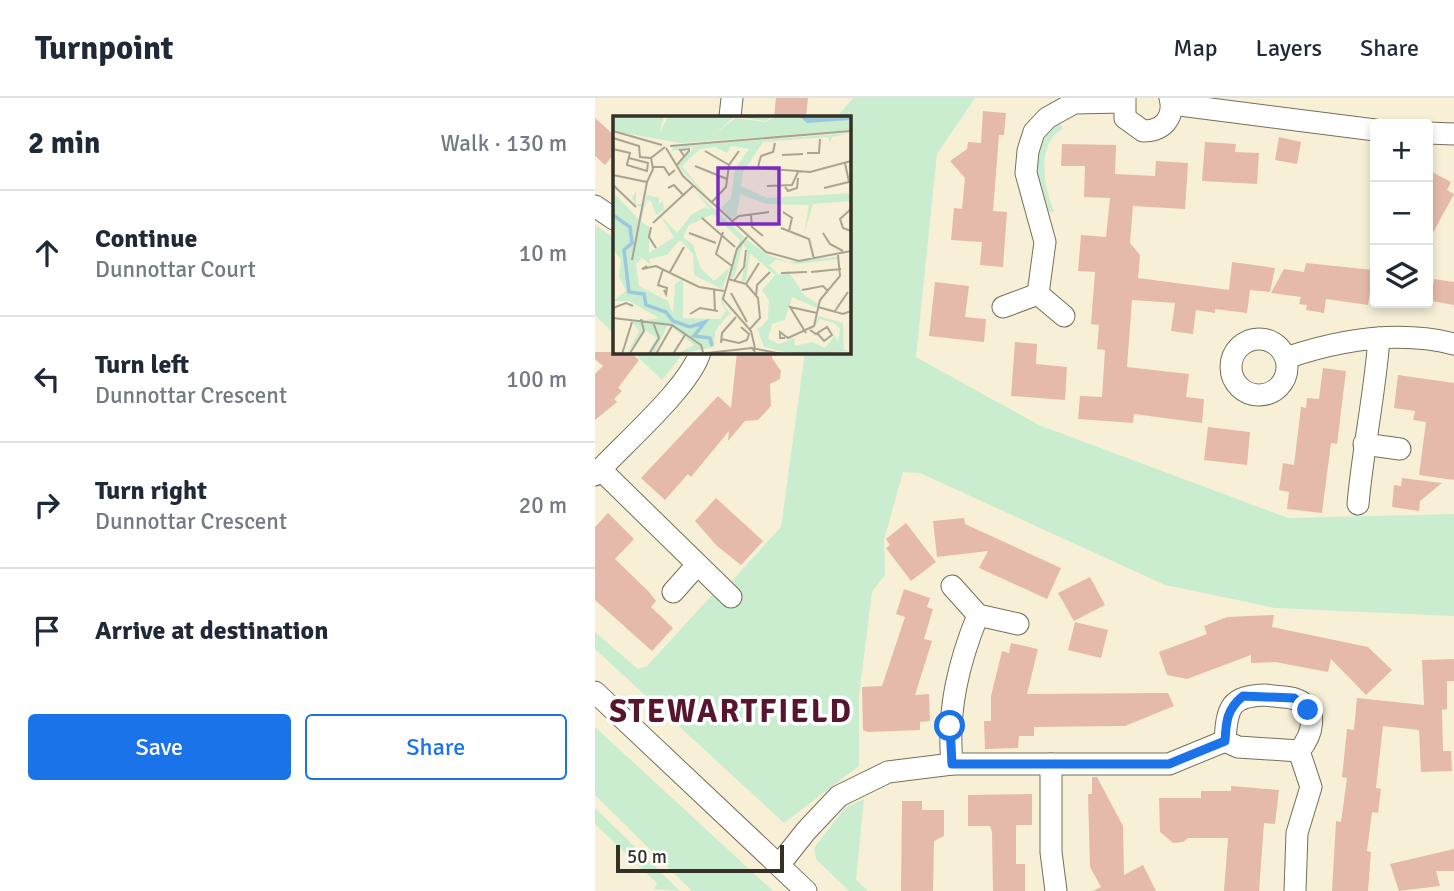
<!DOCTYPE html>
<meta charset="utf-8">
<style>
body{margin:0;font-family:Signika,sans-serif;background:#f2f2f3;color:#1f2937}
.controls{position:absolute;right:21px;top:21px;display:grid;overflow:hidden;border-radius:7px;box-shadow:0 4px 10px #0003}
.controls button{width:63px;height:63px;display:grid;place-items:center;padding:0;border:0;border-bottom:2px solid #e0e1e3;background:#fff;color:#1f2937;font:35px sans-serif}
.scale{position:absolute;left:21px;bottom:18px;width:168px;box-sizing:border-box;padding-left:7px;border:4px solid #343127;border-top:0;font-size:19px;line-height:24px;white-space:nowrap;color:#343127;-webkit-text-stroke:5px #fff;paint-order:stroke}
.stop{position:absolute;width:21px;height:21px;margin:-16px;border:5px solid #1a73e8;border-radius:50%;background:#fff}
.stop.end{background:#1a73e8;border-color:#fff;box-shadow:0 2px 7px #0008}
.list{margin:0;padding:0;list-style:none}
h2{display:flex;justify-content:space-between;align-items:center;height:91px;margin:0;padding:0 28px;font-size:30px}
h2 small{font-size:23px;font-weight:400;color:#747a83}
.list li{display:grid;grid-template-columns:46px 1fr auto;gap:21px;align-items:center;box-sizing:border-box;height:126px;padding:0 28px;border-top:2px solid #e0e1e3}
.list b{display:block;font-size:26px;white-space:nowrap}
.list p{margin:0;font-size:23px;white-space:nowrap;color:#747a83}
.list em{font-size:23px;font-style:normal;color:#747a83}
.actions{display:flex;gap:14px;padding:21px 28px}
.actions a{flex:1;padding:16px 0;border:2px solid #1a73e8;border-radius:7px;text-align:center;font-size:24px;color:#1a73e8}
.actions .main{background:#1a73e8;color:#fff}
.icon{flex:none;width:38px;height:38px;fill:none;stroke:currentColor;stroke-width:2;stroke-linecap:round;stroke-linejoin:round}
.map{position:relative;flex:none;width:859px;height:793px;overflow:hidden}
header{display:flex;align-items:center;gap:42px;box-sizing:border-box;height:98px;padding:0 35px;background:#fff;border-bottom:2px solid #e0e1e3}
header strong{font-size:33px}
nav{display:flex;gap:38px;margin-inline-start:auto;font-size:24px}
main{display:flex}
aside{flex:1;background:#fff}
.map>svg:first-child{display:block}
</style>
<header>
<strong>Turnpoint</strong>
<nav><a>Map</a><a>Layers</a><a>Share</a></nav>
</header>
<main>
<aside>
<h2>2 min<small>Walk · 130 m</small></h2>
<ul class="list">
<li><svg class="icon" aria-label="ahead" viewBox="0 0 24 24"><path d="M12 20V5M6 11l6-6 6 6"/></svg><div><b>Continue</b><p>Dunnottar Court</p></div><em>10 m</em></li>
<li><svg class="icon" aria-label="left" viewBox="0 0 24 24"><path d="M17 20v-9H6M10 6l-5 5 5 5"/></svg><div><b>Turn left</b><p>Dunnottar Crescent</p></div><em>100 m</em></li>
<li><svg class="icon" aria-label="right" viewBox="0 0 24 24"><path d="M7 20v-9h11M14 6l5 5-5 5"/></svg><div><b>Turn right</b><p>Dunnottar Crescent</p></div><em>20 m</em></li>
<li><svg class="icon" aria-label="arrive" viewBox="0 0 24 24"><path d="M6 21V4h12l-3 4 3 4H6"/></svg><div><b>Arrive at destination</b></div></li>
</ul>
<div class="actions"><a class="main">Save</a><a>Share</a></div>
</aside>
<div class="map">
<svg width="859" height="793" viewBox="0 0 859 793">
<rect width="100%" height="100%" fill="#f7f0d7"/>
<g fill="#caedcf">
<path d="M258,0H380L342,56L321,259L444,327L693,420L859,416V518L680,510L570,487L325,375L308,374L289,442L290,477L277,494L264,598V668L189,725L0,551V534L43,571L52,568L117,497L135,511L146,499L133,487L186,429L210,254H254V19H242Z"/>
<path d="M464,25L468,30C440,47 449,88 459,114L452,113C440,83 435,47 464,25Z"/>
<path d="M0,127L19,140V236L0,217Z"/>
<path d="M38,254H89L67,282Z"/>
<path d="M0,629L178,793H97L0,697Z"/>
<path d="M269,701L261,782L273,793H254L221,761L219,750L250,710Z"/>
<path d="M0,710L85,793L59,791L62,785L0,726Z"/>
</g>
<g fill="#e6baaa">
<path d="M181,0H213L211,19H179Z"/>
<path d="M388,13L411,15L409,37H404L398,113L412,114L408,169L385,167L387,144L356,142L359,110L367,111L370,80L355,63L372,51L373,44L386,45Z"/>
<path d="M0,20L19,37V56L10,67L0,58Z"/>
<path d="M684,39L706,44L702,66L680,62Z"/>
<path d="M610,44L641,46L640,54L664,55L662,86L607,83Z"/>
<path d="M467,46L521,47L520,76L560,78L561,63L593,65L590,111L538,108L535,145L545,157L543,180L634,192L637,164L680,170L675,194L655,192L652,215L620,211V215L601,212L598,236L576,233L580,205L537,202L532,269L594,276L591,299L609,301L607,325L539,316L538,325L483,321L485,298L507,299L510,252L502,251L504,227L496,226L500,174L483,173L486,137L511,139L515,100L489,99L490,68H466Z"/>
<path d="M833,72L856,84L852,92L859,96L833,144Z"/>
<path d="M711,165L778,172L773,207L731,201L729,215L711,212L712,207L704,206L706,199L676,195L689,171L709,174Z"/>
<path d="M839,181L859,184V207L836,203Z"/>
<path d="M340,184L374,188L370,219L391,221L389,244L334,238Z"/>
<path d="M420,244L442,246L441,266L472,269L470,302L416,298Z"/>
<path d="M0,254H35L44,262L23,290L27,293L19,301L22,304L0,322V276L8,268L0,261Z"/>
<path d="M142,254H177V260L186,273L185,281L175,286L176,308L163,322L150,323L133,343L134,333L96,379L93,376L70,402L46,380L123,298L136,310Z"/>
<path d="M728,270L751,273L742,346L736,345L727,415L692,411L694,394L684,392L688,365L699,367L706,309L711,310L712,300L724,301Z"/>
<path d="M803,277L859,285V382L824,377L831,324L818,322L820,313L799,310Z"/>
<path d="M613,329L655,334L652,367L609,362Z"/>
<path d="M807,380L847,385L825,403L824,413L797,409L799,387L806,388Z"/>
<path d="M121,400L168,443L146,467L122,448L100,423Z"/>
<path d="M13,415L39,441L20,461L54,494L61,503L56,509L78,530L57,553L0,502V429Z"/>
<path d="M369,420L370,426L466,470L452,501L384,470L393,453L342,459L338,423Z"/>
<path d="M311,425L341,464L316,483L291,450L295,447L291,441Z"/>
<path d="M495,479L510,507L479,523L463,495Z"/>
<path d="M309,491L335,500L332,509L338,511L329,541L337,543L320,597L334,596L335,623L325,624V632L272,634L268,632L267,589L287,588L310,519L301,516Z"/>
<path d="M679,517L677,529L773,549L797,572L771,597L736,561L733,574L680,564L656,565V557L592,581L572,577L564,554L612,536L609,528L632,519Z"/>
<path d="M480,524L513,532L506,560L473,552Z"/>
<path d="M416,545L443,551L432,596L573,595L579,608L530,628L439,629V638H424L423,650L390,651L389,623H396V598L407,553L414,555Z"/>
<path d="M859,561V583H852V611L847,612L848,653H856L857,673L826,674L824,632L788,628L781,690L786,691L783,715L777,714L772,753L776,754L773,793H737L741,723L746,724L752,680L747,679L752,631L759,632L762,600L829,607L827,562Z"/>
<path d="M497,679H502L528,728L529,777L548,767L561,793H498L506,789L495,769L493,696H497Z"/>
<path d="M636,688L684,692L680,726L669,725L664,793H629L633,740H593L588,744L578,745L565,734L564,700H606V693H636Z"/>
<path d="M437,696V727H421V766H430V793H398L397,734L395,728H373V697Z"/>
<path d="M307,703H327V712H349V738L339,743L338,793H306Z"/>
<path d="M859,751V773H841L845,788L804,793L795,766Z"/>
</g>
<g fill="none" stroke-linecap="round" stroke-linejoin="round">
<defs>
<g id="minor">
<path d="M530,0V20L548,33C568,33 580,20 575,0"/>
<path d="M577,6L780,32"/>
<path d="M135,19L137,0"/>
<path d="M833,35L859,36"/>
<path d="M0,108L19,121"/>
<path d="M443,196L450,144L431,75L433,53L439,34L452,20L479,5L529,4"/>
<path d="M408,209L443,196L469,218"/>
<circle cx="664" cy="269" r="28"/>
<path d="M691,260C744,242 804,232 859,246"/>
<path d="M769,346L805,351"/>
<path d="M5,371L136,499"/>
<path d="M0,377C27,347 95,289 105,254"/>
<path d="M763,406C768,350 780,296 784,240"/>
<path d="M357,488L383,517L423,526"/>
<path d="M78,494L102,467"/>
<path d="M0,594L211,793"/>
<path d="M671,597C680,599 691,598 700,601C726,610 717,638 704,653L643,649L630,643C632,609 635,598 671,597Z"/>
<path d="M357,666C352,613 363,566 383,517"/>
<path d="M456,666V754L461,793"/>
<path d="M184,767L211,733L244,698L293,674L357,666H574L630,643"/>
<path d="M700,793L702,735L716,689L704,653"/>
</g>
</defs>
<use href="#minor" stroke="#756f59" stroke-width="23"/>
<use href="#minor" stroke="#fff" stroke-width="21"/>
</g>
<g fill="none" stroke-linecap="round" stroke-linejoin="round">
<path stroke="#1a73e8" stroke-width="9" d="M355,628L357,666H574L630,643C631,623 632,611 648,598L699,600L713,612"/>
</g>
<g text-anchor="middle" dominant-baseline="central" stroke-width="7" stroke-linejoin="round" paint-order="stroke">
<g font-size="32" font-weight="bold" letter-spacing="2" fill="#58152e" stroke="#fff">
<text x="136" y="613">STEWARTFIELD</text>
</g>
</g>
<g transform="translate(18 18)">
<rect width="238" height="238" fill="#f7f0d7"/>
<path d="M0,0H51L46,18L55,0H161L152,5L121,1L98,21L122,2L153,6L163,0H238V14L68,27L10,17L0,13ZM238,17L219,21L217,27L215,21L150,26L130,56L128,70L154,82L238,77V85L200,88L191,118L196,89L153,88L127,78L124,99L119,103L101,86L108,92L118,82L122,53L136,33L118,30L114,37L102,31L87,33L69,50L97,84L65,50L81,31L59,35L60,31ZM3,71L2,78L27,105L28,91L22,88L19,82L23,75V88H31L34,79L46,82V88L50,85L51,94L43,99L38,85L34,84L30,96L28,105L36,111V137L61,121L47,99L64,117L79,98L93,91L98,94L80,73L131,121L117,148L127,124L100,98L76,109L70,121L80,129L87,151L101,165L117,151L109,173L81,159L80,138L67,124L54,139L36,143L38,149L29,142L23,148L26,170L55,185L60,198L62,168L70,163V202L107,203L113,195L108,187L109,176L111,190L121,202L116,198L102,215L101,231L64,238L81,229L55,208L41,238H34L44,222L32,214L14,237L26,215L19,206L46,202L16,185H0L13,175L6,161L8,144L0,133V76ZM134,124L155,139L175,146L224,141L225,142L227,151L226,152L224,143L185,148L163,144L156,149L166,159L175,155L192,180L205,188L204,192L179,181L172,204L159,208L155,223L166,228L181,222L182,230L199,226L212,232L222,219L217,210L225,226L227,213L221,207L207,203L199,215L206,200L230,207L231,234L238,235L181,238L151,231L143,209L146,213L155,203L156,184L149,174L162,159L137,137L133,165L128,166L135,136L130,128L121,162L117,161L126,132L131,126Z" fill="#caedcf"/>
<path d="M186,0H238V4L194,7Z" fill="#9cc8de"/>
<path fill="none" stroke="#9cc8de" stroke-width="3.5" d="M0,99L17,111L19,127L11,134L16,176L31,178L33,189L53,196L60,205L77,211L92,206L81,220L97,222L99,230"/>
<path fill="none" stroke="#a9a491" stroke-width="2" d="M0,15L49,29M0,22L26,30L27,41L38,42M57,30L238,15M53,32L70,60L153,136L186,145L238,135M0,33L17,37L14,48V49L34,55L35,47L16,42M92,35L116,49M194,37H206L207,23M169,39L190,38M63,50L76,35V33L67,34L71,40M82,50L114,63M40,51H51L56,59L62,54M145,51L148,40L160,36L162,27M146,52L197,56L238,45M0,59L34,66L40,53L38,42L52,31M0,69L23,91M154,70L179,69L185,56M172,71L175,75L184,72L185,62M55,72L61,69L71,80M211,72L236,66L232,47M98,87L113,71L116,49L126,35M238,93L227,103L230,112L238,115M170,96L179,102L176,115M138,99L139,111L150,120M89,102L122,131M118,106L126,100L156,96L150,97M40,107L80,70M38,111L36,121L43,132M168,112L196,123L201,143M110,116L103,138L119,150M76,117L103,127M210,117L217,128L230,135M134,121L124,133L110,183L138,215L142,232M19,144L34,66M34,150L29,153L43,150L86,171L111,175M50,153L45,169L54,172L53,178L51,174M57,156L71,131M198,156L228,153M168,157L194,156M115,163L133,168L145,182L147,202L137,213M121,165L131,151L133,134M133,168L146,147M101,173L102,195M189,174L210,170L215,175M118,177L134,206M143,181L144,169L157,156M205,191L230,198L238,195M0,192L13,187L20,190M222,195L235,176M77,198L87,192L105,195M0,202L59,209L88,229L90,236M197,214L203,218L214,211L219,219L211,225L204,217M193,217L177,191L204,197M172,222H167V216L175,222L201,210L207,184L227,160L225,139M108,223L126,227L134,224L136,218L128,211M108,227L109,217L123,201M142,236L139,232L169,238M17,237L31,215L28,203M9,238L19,206M36,238L46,222L40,206M43,238L59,210M60,238L72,219M85,238L139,232"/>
<path fill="#7b2cbf" fill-opacity="0.15" stroke="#7b2cbf" stroke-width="3.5" d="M105,52H166V108H105Z"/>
<rect width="238" height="238" fill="none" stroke="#343127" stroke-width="3.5"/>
</g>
</svg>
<div class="controls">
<button>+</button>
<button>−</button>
<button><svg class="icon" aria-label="layers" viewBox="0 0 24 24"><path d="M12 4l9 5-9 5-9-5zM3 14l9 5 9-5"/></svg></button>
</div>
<div class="scale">50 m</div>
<div class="stop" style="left:355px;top:628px"></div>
<div class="stop end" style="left:713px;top:612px"></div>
</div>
</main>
